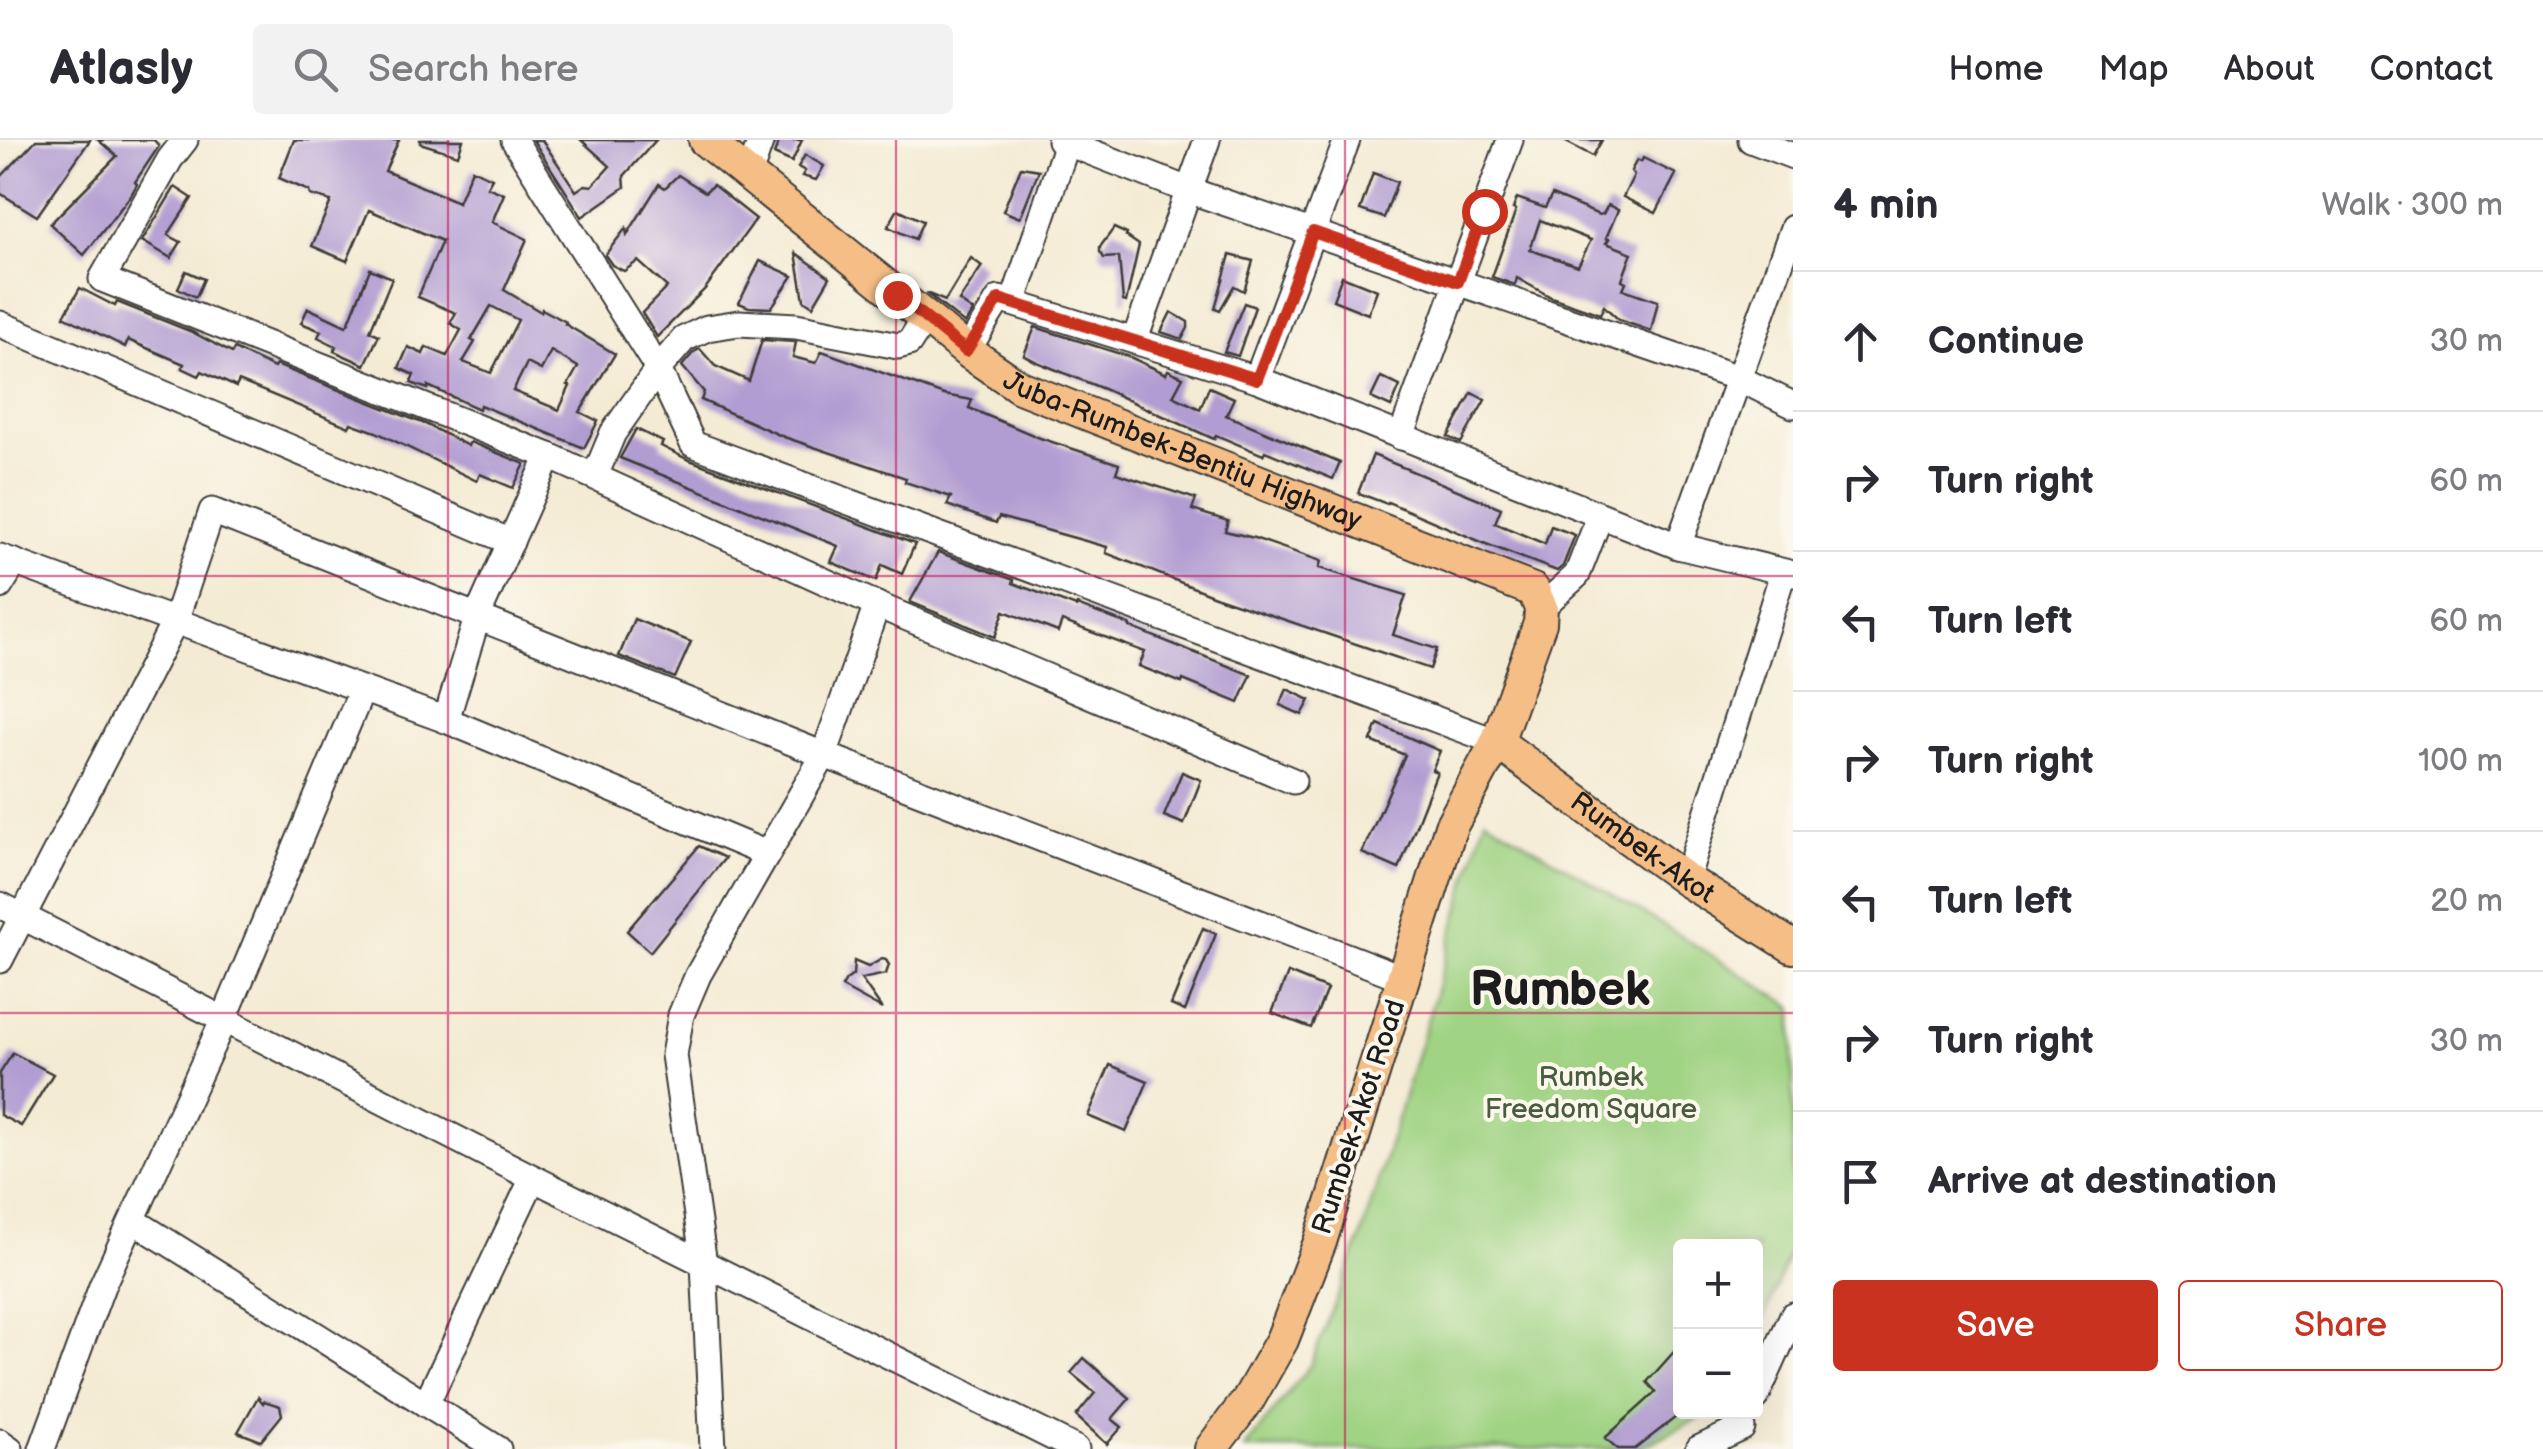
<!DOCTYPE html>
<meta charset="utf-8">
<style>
body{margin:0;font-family:"Balsamiq Sans",sans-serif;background:#f2f2f3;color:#2b2b33}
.controls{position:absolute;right:30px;bottom:30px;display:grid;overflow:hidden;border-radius:10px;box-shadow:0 10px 40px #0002}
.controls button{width:90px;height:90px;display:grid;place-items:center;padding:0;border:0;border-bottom:2px solid #e1e1e2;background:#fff;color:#2b2b33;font:50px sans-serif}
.stop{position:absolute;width:30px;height:30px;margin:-22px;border:8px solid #c8321e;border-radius:50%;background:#fff}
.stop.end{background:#c8321e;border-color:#fff;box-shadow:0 2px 10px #0008}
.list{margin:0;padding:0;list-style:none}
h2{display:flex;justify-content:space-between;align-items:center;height:130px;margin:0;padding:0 40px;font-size:42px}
h2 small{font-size:32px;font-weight:400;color:#7c7c81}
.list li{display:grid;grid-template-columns:65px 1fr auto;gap:30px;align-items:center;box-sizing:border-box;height:140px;padding:0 40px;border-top:2px solid #e1e1e2}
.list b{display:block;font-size:38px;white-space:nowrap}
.list em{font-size:32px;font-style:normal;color:#7c7c81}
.actions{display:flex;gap:20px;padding:30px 40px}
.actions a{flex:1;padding:22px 0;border:2px solid #c8321e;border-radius:10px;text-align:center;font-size:35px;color:#c8321e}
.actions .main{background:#c8321e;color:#fff}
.icon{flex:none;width:55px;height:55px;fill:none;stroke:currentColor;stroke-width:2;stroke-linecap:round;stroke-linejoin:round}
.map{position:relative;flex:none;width:1793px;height:1309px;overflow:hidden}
header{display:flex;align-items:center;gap:60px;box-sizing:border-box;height:140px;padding:0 50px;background:#fff;border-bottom:2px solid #e1e1e2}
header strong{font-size:48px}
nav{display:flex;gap:55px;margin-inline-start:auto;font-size:35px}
.search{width:700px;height:90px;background:#f2f2f3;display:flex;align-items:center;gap:25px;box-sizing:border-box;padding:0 35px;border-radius:10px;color:#7c7c81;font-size:38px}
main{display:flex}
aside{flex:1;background:#fff}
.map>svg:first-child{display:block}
</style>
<header>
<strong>Atlasly</strong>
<div class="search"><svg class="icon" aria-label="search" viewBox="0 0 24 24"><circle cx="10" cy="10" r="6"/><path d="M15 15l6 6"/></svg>Search here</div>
<nav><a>Home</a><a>Map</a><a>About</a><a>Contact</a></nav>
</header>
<main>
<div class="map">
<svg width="1793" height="1309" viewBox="0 0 1793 1309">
<rect width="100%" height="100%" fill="#fbf7ec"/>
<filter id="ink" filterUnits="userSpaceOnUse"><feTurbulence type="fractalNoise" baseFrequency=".01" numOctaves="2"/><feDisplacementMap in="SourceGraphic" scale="20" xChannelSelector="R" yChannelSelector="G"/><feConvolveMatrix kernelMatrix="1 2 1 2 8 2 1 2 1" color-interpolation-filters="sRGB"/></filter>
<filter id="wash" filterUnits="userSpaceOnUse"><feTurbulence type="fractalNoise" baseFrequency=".0048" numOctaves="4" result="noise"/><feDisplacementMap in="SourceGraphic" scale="40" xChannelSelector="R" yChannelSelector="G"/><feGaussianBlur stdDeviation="2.25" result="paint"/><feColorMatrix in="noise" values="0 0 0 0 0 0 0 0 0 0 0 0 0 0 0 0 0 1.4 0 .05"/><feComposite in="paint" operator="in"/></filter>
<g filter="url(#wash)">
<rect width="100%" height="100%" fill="#f4ebd4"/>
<path fill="#a0d384" stroke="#5e7850" stroke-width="2.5" d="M1485,678L1676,793L1793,867V1102L1768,1169L1756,1194V1106H1680V1272H1711L1638,1309H1244L1311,1224L1360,1100L1434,858Z"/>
<g id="blocks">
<g fill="#b29dd2" fill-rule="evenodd">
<path d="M36,0H90L37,76L0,53V38Z"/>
<path d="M98,0H154L159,6L135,42L137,44L131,55L84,115L50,84L117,16Z"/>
<path d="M294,0H399L385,31L458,62L472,29L492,38L487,47L504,54L492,82L527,99L504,150L541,172L542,169L566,182L565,184L615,214L580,272L598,281L584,308L480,265L479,269L428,246V249L411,243L414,235L399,228L408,207L423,214L426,207L447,216L461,190L450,183L456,173L418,157L442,101L369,70L347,121L312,106L331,61L310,55L309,51L279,38ZM491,166L518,180L491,233L463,222L475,202L471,200ZM551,211L578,227L568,245L570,246L559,270L513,251L527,223L541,230Z"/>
<path d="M420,0H463L458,15L420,3Z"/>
<path d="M533,0H542L576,51L585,45L592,46L610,26L581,0H656L624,36L625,47L582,77Z"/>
<path d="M780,0H802L792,22L774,14Z"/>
<path d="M1562,0H1602L1593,16Z"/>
<path d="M805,15L824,26L816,40L802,36L805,31L798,27Z"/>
<path d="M1643,18L1676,34L1656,73L1623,57L1634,35L1631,31L1637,20L1641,22Z"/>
<path d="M1021,27L1039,30L1020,78L1003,71Z"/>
<path d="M1373,33L1397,42L1384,78L1360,70Z"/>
<path d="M678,35L705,52L713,45L756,79L705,149L657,197L642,173L667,147L638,121L624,131L612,125L605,115L626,88L627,95L659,44L665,48Z"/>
<path d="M175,47L192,58L168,95L181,102L171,118L142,101Z"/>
<path d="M1552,55L1599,75L1603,74L1608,65L1618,70L1606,98L1609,99L1606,103L1632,113L1622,140L1626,142L1623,149L1658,161L1651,191L1619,180L1604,166L1600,174L1551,157L1517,138L1515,145L1492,137L1516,70L1513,69L1517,58L1545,68ZM1540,80L1591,100L1578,126L1530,110Z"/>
<path d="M898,69L923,81L915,99L888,87Z"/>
<path d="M1114,88L1127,94L1126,96L1139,105L1126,162L1123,161L1119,117L1104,118L1100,112V107Z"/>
<path d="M796,113L830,137L813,166L804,160Z"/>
<path d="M1230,115L1253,121L1244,151L1234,146L1220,170L1215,168Z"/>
<path d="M971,118L982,126L959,161L973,171L965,184L926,153L945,161Z"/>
<path d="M760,121L793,136L771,168L749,167L739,163Z"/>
<path d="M370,129L392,138L370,191L379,195L365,225L334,211L336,206L318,197L321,191L301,183L308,168L346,186L349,182Z"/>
<path d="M186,131L204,139L196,157L178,148Z"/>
<path d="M1342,136L1377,150L1368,174L1333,160Z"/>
<path d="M80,148L115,166L117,162L192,192L232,213L234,209L274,228L276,225L425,284L468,306L470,302L525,324L513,348L480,334L477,341L376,292L351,283L349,287L239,241L236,247L202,231L199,236L182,228L184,224L128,200L125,207L64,176Z"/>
<path d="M1244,163L1255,167L1238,216L1224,212Z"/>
<path d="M1171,172L1188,182V188L1182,199L1161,192Z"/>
<path d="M1035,187L1130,217L1166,234L1168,230L1183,237L1173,256L1200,269L1209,247L1234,258L1226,275L1340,323L1333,339L1265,311L1263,315L1216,295L1214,299L1106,250L1037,222L1024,215Z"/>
<path d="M762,200L796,202L793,217L816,223L822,211L944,255L972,260L969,268L1040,298L1119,324L1116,333L1196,359L1192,370L1228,381L1225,391L1254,398L1321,421L1319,428L1406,455L1393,495L1437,509L1430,529L1220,458L1106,413L1107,407L999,377L996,383L947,365L951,357L905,342L906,338L784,297L701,260L704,252L682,226L694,212L700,209L715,226L749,241Z"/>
<path d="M1381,237L1400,246L1391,267L1371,258Z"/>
<path d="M1472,253L1485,260L1461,303L1448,297Z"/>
<path d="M636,289L663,302L661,306L687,319L915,404L902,434L882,425L876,441L831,422L838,406L620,318Z"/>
<path d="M1373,315L1501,368L1495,383L1545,404L1551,386L1575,395L1563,426L1557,431L1486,404L1388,362L1387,364L1358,353Z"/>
<path d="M938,412L1014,440L1013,443L1076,467L1077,465L1130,485V487L1251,535L1239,563L1183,540L1182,543L1139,526L1145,512L1062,481L1058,492L1004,471L995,497L910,462Z"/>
<path d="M634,479L691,502L675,538L619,516Z"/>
<path d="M1287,549L1310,560L1302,575L1280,565Z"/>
<path d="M1378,584L1440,611L1432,630L1437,632L1399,729L1362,713L1405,615L1371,601Z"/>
<path d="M1182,632L1201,640L1184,684L1164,676Z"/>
<path d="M699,706L725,718L650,812L627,791Z"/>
<path d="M1203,788L1216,794L1185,871L1171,865Z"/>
<path d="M882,819L886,820L889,825L886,834L861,839L882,869L842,847L846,840L853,835L854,821L868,827Z"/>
<path d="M1288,833L1327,849L1311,888L1272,873Z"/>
<path d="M13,913L53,934L21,986L0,975V933Z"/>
<path d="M1110,925L1148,941L1126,992L1088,976Z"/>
<path d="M1680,1205V1274L1635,1309H1618L1605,1298L1656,1252L1647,1242Z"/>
<path d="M1084,1218L1130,1258L1112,1279L1122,1287L1107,1304L1076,1276L1095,1253L1071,1233Z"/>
<path d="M258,1257L263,1263L264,1261L280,1266L282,1275L261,1301L238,1292Z"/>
</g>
</g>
</g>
<g filter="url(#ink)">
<use href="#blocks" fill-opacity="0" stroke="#3c3b38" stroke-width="2.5"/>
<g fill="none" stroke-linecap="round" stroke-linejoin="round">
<defs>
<g id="minor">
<path d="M185,0L170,19L102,139L549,316L877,465L1293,641"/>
<path d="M514,0L658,229L693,304L1497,602"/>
<path d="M1060,0L1188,50L1738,238L1793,265"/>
<path d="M1751,0L1793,16"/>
<path d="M749,35L761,0"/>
<path d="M1013,163L1068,0"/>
<path d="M0,184L511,402"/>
<path d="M1135,199L1207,0"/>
<path d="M967,211L999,159L1257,239L1678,406L1793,434"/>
<path d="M1257,239L1347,0"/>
<path d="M1401,297L1510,0"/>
<path d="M595,336L613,293L658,229L684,199L707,188L739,183L796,186L898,206L909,203L925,178"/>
<path d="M1678,406L1793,88"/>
<path d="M0,417L446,580L767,714"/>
<path d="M0,446L15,422"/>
<path d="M1541,468L1577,435L1600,376"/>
<path d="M446,580L478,475L549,316"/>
<path d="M1686,740L1783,433"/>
<path d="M0,765L533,1038L1076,1309"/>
<path d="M0,820L175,481L212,371L824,615L1403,838"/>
<path d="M134,1081L498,1309"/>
<path d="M1756,1257L1793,1175"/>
<path d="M426,1264L533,1038"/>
<path d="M0,1302L10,1309"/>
<path d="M42,1309L102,1146L224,879L362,550"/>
<path d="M713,1309L704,1124L674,915L681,875L698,835L824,615L877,465"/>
<path d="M1698,1309L1742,1288"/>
</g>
<g id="major">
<path id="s1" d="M705,0L967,211L1020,247L1533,450L1541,468L1540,483L1497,602L1451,686L1320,1102L1282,1200L1248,1260L1211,1309"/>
<path id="s2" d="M1497,602L1686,740L1793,807"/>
</g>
</defs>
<use href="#minor" stroke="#3c3b38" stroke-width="29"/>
<use href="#major" stroke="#3c3b38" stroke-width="36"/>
<use href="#minor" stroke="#fff" stroke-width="25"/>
<use href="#major" stroke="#f6be87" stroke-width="32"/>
</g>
</g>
<g fill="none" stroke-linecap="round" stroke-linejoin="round" filter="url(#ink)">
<path stroke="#c8321e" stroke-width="12" d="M897,155L966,211L999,159L1257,239L1313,92L1458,142L1484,71"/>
</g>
<path fill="none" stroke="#c2185b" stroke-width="2.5" stroke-opacity="0.55" d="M448,0V1309M896,0V1309M1345,0V1309M0,436H1793M0,873H1793"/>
<g text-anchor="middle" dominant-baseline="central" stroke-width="8" stroke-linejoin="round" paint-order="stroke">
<g font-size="28" fill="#1c1c1c" stroke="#fbf7ec">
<text stroke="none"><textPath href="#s1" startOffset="575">Juba-Rumbek-Bentiu Highway</textPath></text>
<text stroke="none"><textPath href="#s2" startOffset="180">Rumbek-Akot</textPath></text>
<text transform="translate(1359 977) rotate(-72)">Rumbek-Akot Road</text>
</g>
<g font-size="28" fill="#4a5c40" stroke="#fbf7ec">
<text x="1591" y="937">Rumbek<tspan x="1591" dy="32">Freedom Square</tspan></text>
</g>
<g font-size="48" font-weight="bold" fill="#1c1c1c" stroke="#fbf7ec">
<text x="1560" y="850">Rumbek</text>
</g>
</g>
</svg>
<div class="controls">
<button>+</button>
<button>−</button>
</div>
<div class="stop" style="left:1484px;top:71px"></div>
<div class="stop end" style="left:897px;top:155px"></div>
</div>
<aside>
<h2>4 min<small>Walk · 300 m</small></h2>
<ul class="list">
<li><svg class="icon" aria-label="ahead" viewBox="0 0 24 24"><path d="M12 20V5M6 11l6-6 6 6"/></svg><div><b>Continue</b></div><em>30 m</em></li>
<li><svg class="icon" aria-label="right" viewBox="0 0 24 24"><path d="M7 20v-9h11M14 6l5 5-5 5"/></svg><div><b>Turn right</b></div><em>60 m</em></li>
<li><svg class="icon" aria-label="left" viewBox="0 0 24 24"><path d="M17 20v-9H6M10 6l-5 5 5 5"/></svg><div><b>Turn left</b></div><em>60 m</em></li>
<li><svg class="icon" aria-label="right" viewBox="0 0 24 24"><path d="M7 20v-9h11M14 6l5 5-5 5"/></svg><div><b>Turn right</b></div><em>100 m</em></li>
<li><svg class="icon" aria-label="left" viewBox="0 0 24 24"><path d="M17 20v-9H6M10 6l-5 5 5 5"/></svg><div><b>Turn left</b></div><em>20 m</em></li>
<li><svg class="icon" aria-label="right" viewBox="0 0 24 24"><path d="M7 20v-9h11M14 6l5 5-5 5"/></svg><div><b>Turn right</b></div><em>30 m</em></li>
<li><svg class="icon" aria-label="arrive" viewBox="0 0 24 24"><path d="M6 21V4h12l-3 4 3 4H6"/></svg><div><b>Arrive at destination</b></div></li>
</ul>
<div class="actions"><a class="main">Save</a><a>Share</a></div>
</aside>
</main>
